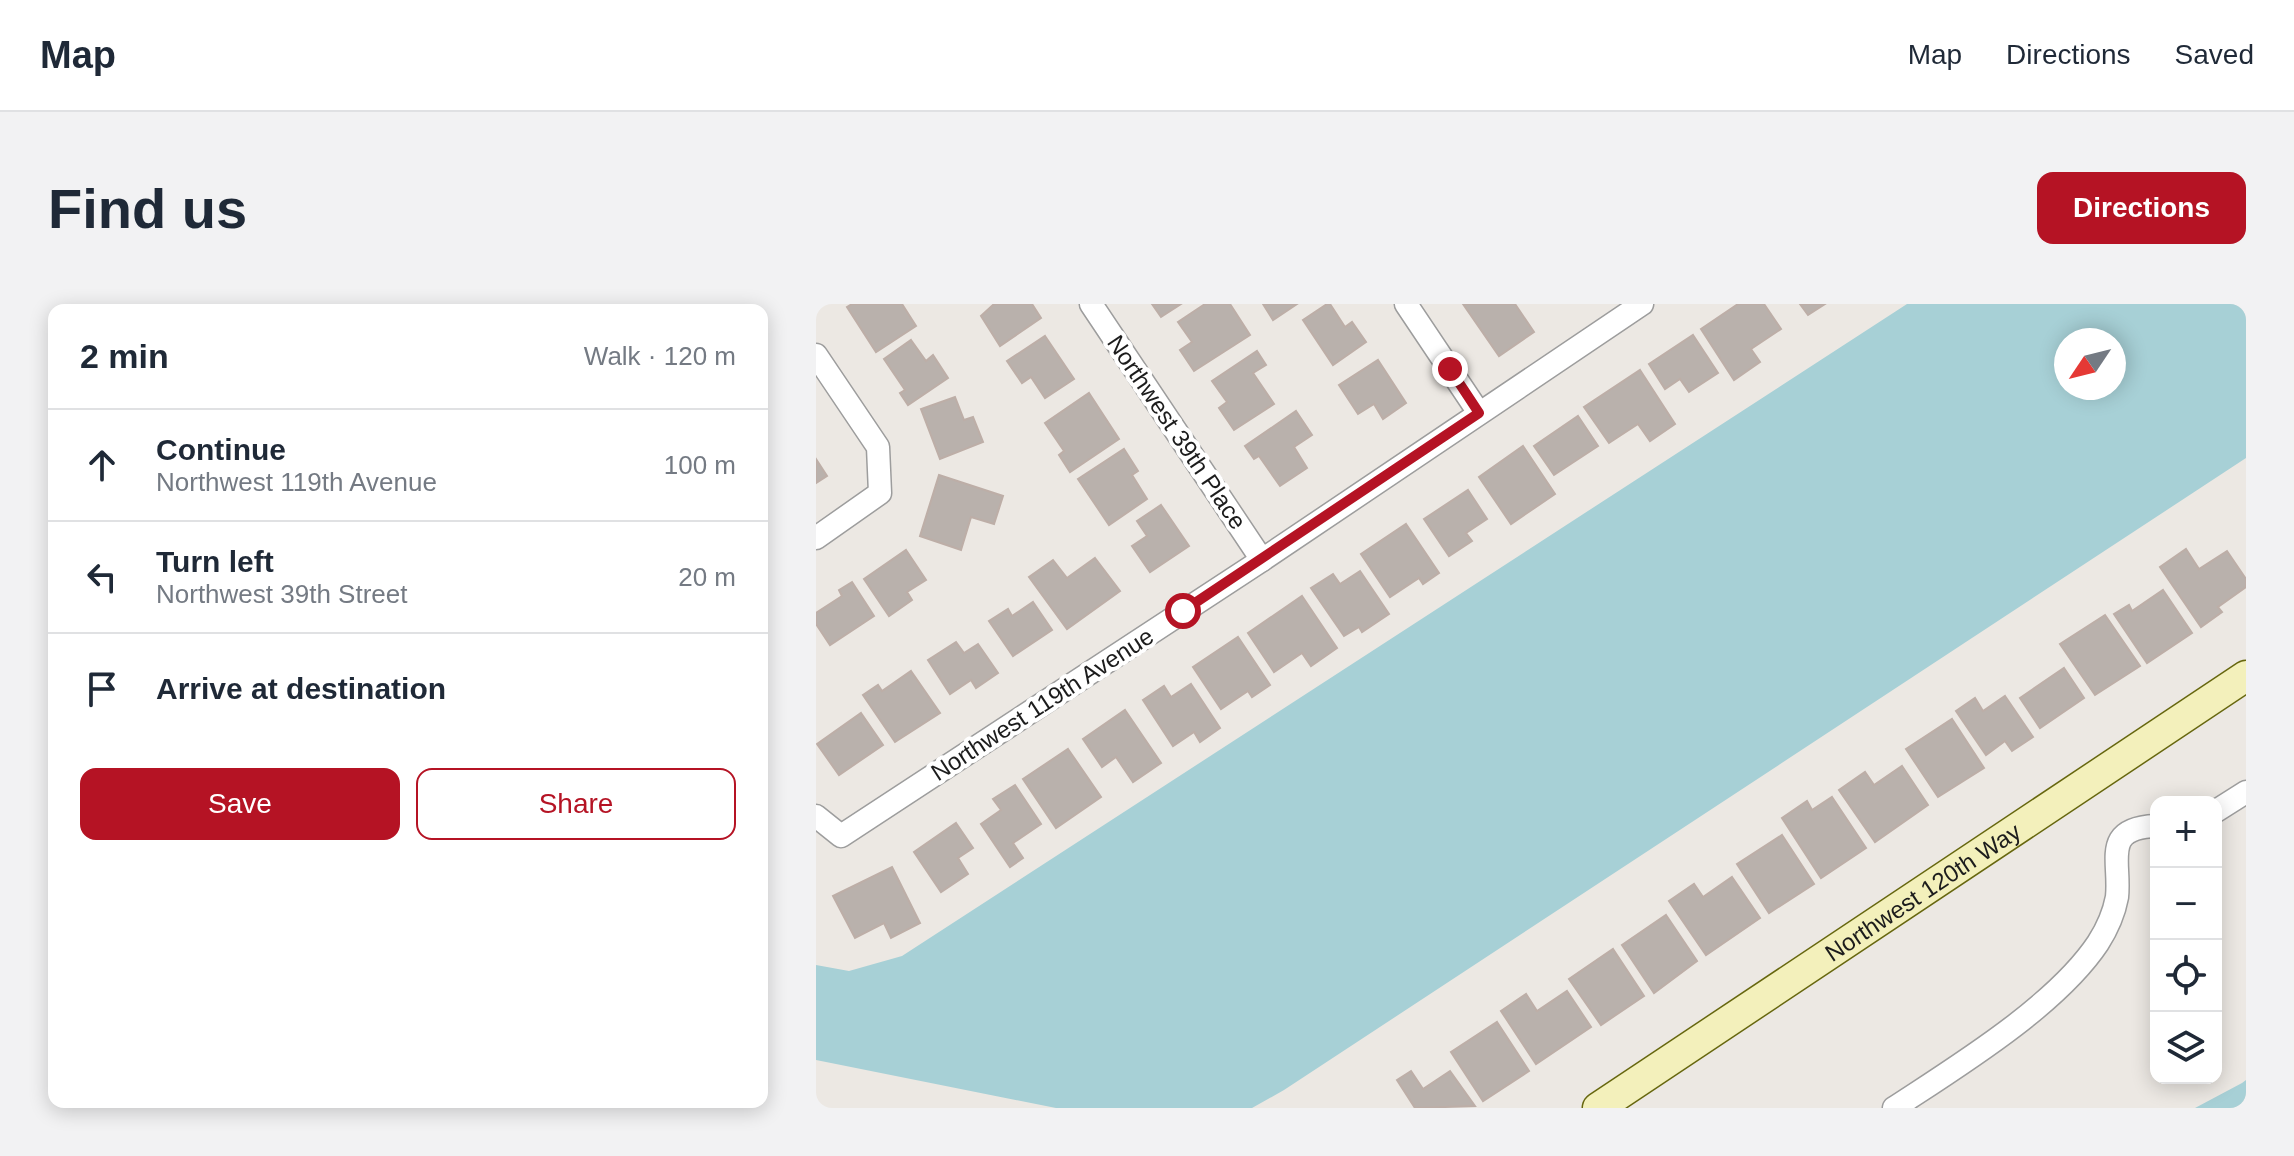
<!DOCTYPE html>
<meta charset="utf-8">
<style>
body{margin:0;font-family:Arial,sans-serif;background:#f2f2f3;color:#1f2937}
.controls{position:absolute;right:24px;bottom:24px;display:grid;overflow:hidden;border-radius:16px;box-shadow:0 4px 20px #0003}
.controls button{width:72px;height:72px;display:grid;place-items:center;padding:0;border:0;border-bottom:2px solid #e0e1e3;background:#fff;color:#1f2937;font:40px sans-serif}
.compass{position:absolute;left:1238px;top:24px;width:72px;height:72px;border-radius:50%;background:#fff;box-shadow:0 4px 20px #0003;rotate:235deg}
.stop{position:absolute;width:24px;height:24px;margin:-18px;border:6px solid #b51324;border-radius:50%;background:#fff}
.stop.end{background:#b51324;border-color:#fff;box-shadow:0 2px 8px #0008}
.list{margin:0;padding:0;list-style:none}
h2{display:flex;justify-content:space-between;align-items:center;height:104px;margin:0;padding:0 32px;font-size:34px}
h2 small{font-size:26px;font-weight:400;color:#747a83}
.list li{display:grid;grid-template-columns:52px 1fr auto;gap:24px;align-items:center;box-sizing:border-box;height:112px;padding:0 32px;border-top:2px solid #e0e1e3}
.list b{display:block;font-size:30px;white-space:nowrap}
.list p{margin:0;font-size:26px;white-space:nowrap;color:#747a83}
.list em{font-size:26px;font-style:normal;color:#747a83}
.actions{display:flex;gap:16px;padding:24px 32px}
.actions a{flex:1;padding:18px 0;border:2px solid #b51324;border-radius:16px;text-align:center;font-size:28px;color:#b51324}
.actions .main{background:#b51324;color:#fff}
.icon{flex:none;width:44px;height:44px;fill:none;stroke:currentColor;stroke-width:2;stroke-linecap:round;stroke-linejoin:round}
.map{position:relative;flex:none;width:1430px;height:804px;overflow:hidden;border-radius:16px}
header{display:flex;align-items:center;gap:48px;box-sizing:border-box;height:112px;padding:0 40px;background:#fff;border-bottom:2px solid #e0e1e3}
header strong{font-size:38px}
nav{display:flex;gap:44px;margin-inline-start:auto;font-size:28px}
.intro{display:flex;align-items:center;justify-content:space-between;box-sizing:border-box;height:192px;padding:0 48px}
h1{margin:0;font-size:56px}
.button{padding:20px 36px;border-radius:16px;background:#b51324;color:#fff;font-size:28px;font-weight:700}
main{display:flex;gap:48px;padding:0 48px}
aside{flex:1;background:#fff;border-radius:16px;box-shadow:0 4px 20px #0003}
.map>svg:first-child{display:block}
</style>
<header>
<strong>Map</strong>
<nav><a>Map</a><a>Directions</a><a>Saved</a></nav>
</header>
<div class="intro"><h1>Find us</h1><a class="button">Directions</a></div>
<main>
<aside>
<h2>2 min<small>Walk · 120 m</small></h2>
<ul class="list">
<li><svg class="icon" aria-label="ahead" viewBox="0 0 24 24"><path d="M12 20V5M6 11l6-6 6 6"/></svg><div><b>Continue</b><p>Northwest 119th Avenue</p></div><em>100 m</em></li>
<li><svg class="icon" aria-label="left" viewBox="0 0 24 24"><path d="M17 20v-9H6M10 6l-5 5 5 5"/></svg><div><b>Turn left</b><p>Northwest 39th Street</p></div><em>20 m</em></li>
<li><svg class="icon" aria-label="arrive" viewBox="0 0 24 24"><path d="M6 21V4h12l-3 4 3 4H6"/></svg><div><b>Arrive at destination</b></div></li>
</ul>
<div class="actions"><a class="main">Save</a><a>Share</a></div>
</aside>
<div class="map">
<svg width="1430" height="804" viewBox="0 0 1430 804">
<rect width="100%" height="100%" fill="#ece8e3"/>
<g fill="#a7d0d6" fill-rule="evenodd">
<path d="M1091,0H1430V154L468,786L436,804H240L0,756V661L33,667L86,652ZM1250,36H1298V84H1250Z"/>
<path d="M1430,776V804H1379L1426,779Z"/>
</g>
<g fill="#b9b1ac" stroke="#bdaea7" stroke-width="2">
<path d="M36,0H86L100,22L60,48L31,3Z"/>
<path d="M178,0H216L225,14L184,42L165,12Z"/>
<path d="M336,0H365L345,13Z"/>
<path d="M389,0H414L434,31L378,67L364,46L376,38L362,18Z"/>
<path d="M447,0H481L457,16Z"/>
<path d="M511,0H514L529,23L536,18L550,38L517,61L487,16Z"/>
<path d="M647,0H699L718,28L683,52Z"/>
<path d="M922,0H948L965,25L935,45L944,58L918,76L885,25Z"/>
<path d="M984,0H1009L992,11Z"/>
<path d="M877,31L902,69L873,88L864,75L849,85L833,60Z"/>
<path d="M229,32L258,75L229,94L215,73L206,79L191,57Z"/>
<path d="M95,36L110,57L117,51L132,74L92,101L84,89L89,86L68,55Z"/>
<path d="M441,47L450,61L437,69L458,100L418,126L403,104L411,98L396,77Z"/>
<path d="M562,56L590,99L567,115L558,100L542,110L523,81Z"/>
<path d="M824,66L859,120L834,137L822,120L793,139L768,103Z"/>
<path d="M273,89L303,135L254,168L243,151L248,147L229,119Z"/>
<path d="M139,93L148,116L157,113L167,138L124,155L105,105Z"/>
<path d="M480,107L496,131L478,143L491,164L464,182L443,152L438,155L429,142Z"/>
<path d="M762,112L782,142L738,171L718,142Z"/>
<path d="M707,142L739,190L695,220L663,173Z"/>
<path d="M308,145L322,167L316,171L331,195L293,221L262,175Z"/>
<path d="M0,155L11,172L0,179Z"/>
<path d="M123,171L187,192L178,220L155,213L145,246L104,232Z"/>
<path d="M652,186L671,215L650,229L656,237L633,252L608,215Z"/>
<path d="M345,201L373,242L334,268L316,242L331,232L321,217Z"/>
<path d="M590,220L623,269L607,280L603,274L574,293L545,250Z"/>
<path d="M1370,245L1383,265L1411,247L1430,275V283L1402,303L1406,308L1385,323L1344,263Z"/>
<path d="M90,246L110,276L91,288L96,296L73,312L48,275Z"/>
<path d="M279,254L304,287L251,325L213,273L237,256L251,274Z"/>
<path d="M544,267L573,310L546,328L543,323L528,332L495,284L517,270L524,280Z"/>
<path d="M36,278L58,312L14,341L0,320V309L26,292L23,286Z"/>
<path d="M1347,286L1376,329L1331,359L1298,310L1313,301L1316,307Z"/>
<path d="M486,292L521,344L495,362L486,349L458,368L432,329Z"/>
<path d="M217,298L236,326L197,352L173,317L192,305L196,312Z"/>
<path d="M1289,311L1324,362L1279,391L1244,340Z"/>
<path d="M422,333L454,381L436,393L432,387L405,405L377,363Z"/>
<path d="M140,338L148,349L162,340L182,369L160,384L155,376L134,390L112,356Z"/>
<path d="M1248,364L1268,394L1224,424L1204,394Z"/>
<path d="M95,367L124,409L79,438L47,391L62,381L66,387Z"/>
<path d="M375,380L404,424L384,438L378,428L357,442L327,396L348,382L355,393Z"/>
<path d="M1189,392L1217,433L1196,447L1189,437L1170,451L1140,407L1159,394L1167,407Z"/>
<path d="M309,406L345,459L317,478L300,453L286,463L267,435Z"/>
<path d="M45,409L67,441L23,471L1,440Z"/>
<path d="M1136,415L1168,464L1122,493L1090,445Z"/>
<path d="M252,445L285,493L240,524L207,475Z"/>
<path d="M1086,462L1112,501L1059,538L1023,486L1049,468L1058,481Z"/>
<path d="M199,481L225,520L197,539L207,554L194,563L165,520L185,506L177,495Z"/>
<path d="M1016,493L1050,544L1005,574L966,514L991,497L996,506Z"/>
<path d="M140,519L157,544L142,554L152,570L125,588L98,548Z"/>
<path d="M966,531L998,580L953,609L921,560Z"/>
<path d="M76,563L104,619L75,634L68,619L39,634L17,592Z"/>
<path d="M916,573L944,614L890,651L853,597L878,580L887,593Z"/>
<path d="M850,611L881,657L838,689L806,641Z"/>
<path d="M797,645L828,692L785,721L753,675Z"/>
<path d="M751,687L775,723L720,760L685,707L710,690L721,707Z"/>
<path d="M681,718L713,767L667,797L635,748Z"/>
<path d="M595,767L607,785L634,767L659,802L599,804L581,776Z"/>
</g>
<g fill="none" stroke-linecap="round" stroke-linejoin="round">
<defs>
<g id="street">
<path d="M275,0L446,256"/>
<path d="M590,0L663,109"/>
<path d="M0,51L62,143L64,189L0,234"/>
<path d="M1400,507L1430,488"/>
<path d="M0,512L25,532L446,256L826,0"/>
<path d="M1078,804C1142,762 1240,702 1282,639C1291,625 1298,609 1301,593C1305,557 1285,524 1340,522"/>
</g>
<g id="secondary">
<path id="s1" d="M782,804L1430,372"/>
</g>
</defs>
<use href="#street" stroke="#9d9d9d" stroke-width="25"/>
<use href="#secondary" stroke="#67670f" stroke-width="33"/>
<use href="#street" stroke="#fff" stroke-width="22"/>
<use href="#secondary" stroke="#f3f0bb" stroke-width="30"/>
</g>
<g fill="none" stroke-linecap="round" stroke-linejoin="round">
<path stroke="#b51324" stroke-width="10" d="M367,307L663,109L634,65"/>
</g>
<g text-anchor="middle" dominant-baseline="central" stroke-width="8" stroke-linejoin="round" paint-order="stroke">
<g font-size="24" fill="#1c1c1c" stroke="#fff">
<text transform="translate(361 128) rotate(56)">Northwest 39th Place</text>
<text transform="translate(226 400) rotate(-33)">Northwest 119th Avenue</text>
<text stroke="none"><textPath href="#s1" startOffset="390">Northwest 120th Way</textPath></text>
</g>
</g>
</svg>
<div class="controls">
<button>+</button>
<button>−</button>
<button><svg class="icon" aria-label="locate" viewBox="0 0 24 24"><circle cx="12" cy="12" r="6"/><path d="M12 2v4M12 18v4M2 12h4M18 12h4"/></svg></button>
<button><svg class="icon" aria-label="layers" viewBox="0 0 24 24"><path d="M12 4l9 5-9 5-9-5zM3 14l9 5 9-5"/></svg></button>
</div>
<svg class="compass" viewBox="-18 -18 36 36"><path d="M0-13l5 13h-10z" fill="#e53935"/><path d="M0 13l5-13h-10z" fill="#747a83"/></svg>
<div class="stop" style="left:367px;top:307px"></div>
<div class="stop end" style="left:634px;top:65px"></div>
</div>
</main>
